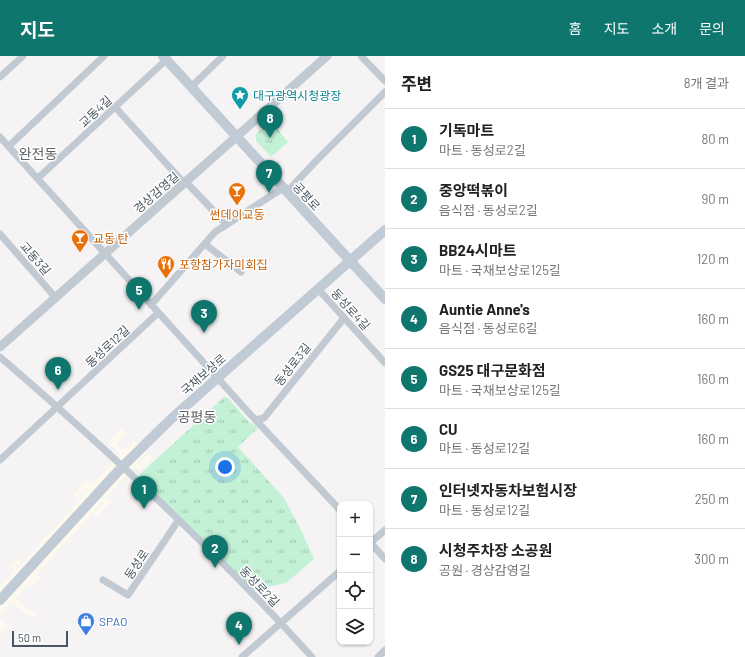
<!DOCTYPE html>
<html lang="ko">
<meta charset="utf-8">
<style>
body{margin:0;font-family:Barlow,"Noto Sans KR",sans-serif;background:#f6f6f6;color:#222}
.controls{position:absolute;right:12px;bottom:12px;display:grid;overflow:hidden;border-radius:8px;box-shadow:0 1px 3px #0004}
.controls button{width:36px;height:36px;display:grid;place-items:center;padding:0;border:0;border-bottom:1px solid #e0e0e0;background:#fff;color:#222;font:20px sans-serif}
.scale{position:absolute;left:12px;bottom:10px;width:56px;box-sizing:border-box;padding-left:4px;border:2px solid #4a5661;border-top:0;font-size:11px;line-height:14px;white-space:nowrap;color:#4a5661;-webkit-text-stroke:3px #fff;paint-order:stroke}
.you{position:absolute;left:225px;top:411px;width:14px;height:14px;margin:-10px;border:3px solid #fff;border-radius:50%;background:#1a73e8;box-shadow:0 0 0 6px #1a73e833}
.badge{display:grid;place-items:center;width:26px;height:26px;border-radius:50%;background:#0f766e;color:#fff;font-size:13px;font-weight:700}
.pin{position:absolute;translate:-50% -33px;filter:drop-shadow(0 1px 2px #0008)}
.pin::after{content:'';position:absolute;top:21px;width:14px;height:12px;background:inherit;clip-path:polygon(0 0,100% 0,50% 100%)}
.list{margin:0;padding:0;list-style:none}
h2{display:flex;justify-content:space-between;align-items:center;height:52px;margin:0;padding:0 16px;font-size:17px}
h2 small{font-size:13px;font-weight:400;color:#767676}
.list li{display:grid;grid-template-columns:26px 1fr auto;gap:12px;align-items:center;box-sizing:border-box;height:60px;padding:0 16px;border-top:1px solid #e0e0e0}
.list b{display:block;font-size:15px;white-space:nowrap}
.list p{margin:0;font-size:13px;white-space:nowrap;color:#767676}
.list em{font-size:13px;font-style:normal;color:#767676}
.icon{flex:none;width:22px;height:22px;fill:none;stroke:currentColor;stroke-width:2;stroke-linecap:round;stroke-linejoin:round}
.map{position:relative;flex:none;width:385px;height:601px;overflow:hidden}
header{display:flex;align-items:center;gap:24px;box-sizing:border-box;height:56px;padding:0 20px;background:#0f766e;color:#fff}
header strong{font-size:19px}
nav{display:flex;gap:22px;margin-inline-start:auto;font-size:14px}
main{display:flex}
aside{flex:1;background:#fff}
.map>svg:first-child{display:block}
</style>
<header>
<strong>지도</strong>
<nav><a>홈</a><a>지도</a><a>소개</a><a>문의</a></nav>
</header>
<main>
<div class="map">
<svg width="385" height="601" viewBox="0 0 385 601">
<defs>
<pattern id="grass-tufts" width="24" height="20" patternUnits="userSpaceOnUse"><rect width="24" height="20" fill="#c3f1d5"/><path d="M3 7l-1-3M5 7V3M7 7l1-3M15 17l-1-3M17 17v-4M19 17l1-3" fill="none" stroke="#a0c6b0"/></pattern>
</defs>
<rect width="100%" height="100%" fill="#f5f3f3"/>
<g fill="#fdf9ef">
<path d="M121,372L126,377L117,388L124,394L133,384L147,396L138,407L139,408L149,398L153,401L140,415L134,411L107,441L112,445L97,461L94,458L104,447L103,445L31,525L38,519L41,521L32,531L29,528L15,543L37,559L34,563L11,547L0,559V530L15,515L10,511L18,501L22,505L17,511L18,512L89,433L87,432L77,443L73,439L87,423L93,428L120,398L108,387Z"/>
<path d="M0,563L8,570L1,578L0,577Z"/>
</g>
<g fill="url(#grass-tufts)">
<path d="M271,65L288,86L271,101L256,85V78Z"/>
<path d="M224,341L228,342L248,365L258,372L238,391L284,442L300,472L314,503L286,527L253,534L137,421Z"/>
</g>
<g fill="none" stroke-linecap="round" stroke-linejoin="round">
<g stroke="#c1cad2" stroke-width="7">
<path d="M361,0L385,25"/>
<path d="M0,21L23,0"/>
<path d="M191,31L223,0"/>
<path d="M115,51L184,127"/>
<path d="M0,81L250,358L340,454"/>
<path d="M9,90L104,0"/>
<path d="M38,122L166,4"/>
<path d="M186,126L226,168"/>
<path d="M287,136L315,106L385,36"/>
<path d="M0,178L55,241"/>
<path d="M205,188L241,216"/>
<path d="M318,233L385,307"/>
<path d="M151,249L215,176L283,132"/>
<path d="M0,301C109,395 215,494 312,601"/>
<path d="M256,364L264,362L344,262"/>
<path d="M0,404L158,257"/>
<path d="M370,486L385,503"/>
<path d="M370,487L385,474"/>
<path d="M103,524L128,539L178,465"/>
<path d="M242,601L340,515"/>
<path d="M378,601L385,594"/>
</g>
<path stroke="#c1cad2" stroke-width="9" d="M0,291L327,0"/>
<g stroke="#c1cbd6" stroke-width="10">
<path d="M163,0L385,243"/>
<path d="M0,544L122,411L171,363L385,174"/>
</g>
</g>
<defs>
<symbol id="sight-pin" viewBox="-11 -11 22 30"><path d="M0 17L-7.5 6A9.5 9.5 0 1 1 7.5 6Z" fill="#0f9aa8" stroke="#fff"/><path d="M0-6L1.8-2.2L6-1.7L2.9 1.2L3.7 5.4L0 3.3L-3.7 5.4L-2.9 1.2L-6-1.7L-1.8-2.2Z" fill="#fff"/></symbol>
<symbol id="bar-pin" viewBox="-11 -11 22 30"><path d="M0 17L-7.5 6A9.5 9.5 0 1 1 7.5 6Z" fill="#e8710a" stroke="#fff"/><path d="M-6-5H6L.8 .8V4.5H3.5V6h-7V4.5H-.8V.8Z" fill="#fff"/></symbol>
<symbol id="restaurant-pin" viewBox="-11 -11 22 30"><path d="M0 17L-7.5 6A9.5 9.5 0 1 1 7.5 6Z" fill="#e8710a" stroke="#fff"/><path d="M-5-6h1v4h1v-4h1v4h1v-4h1v5L-1.5 .5V6h-2V.5L-5-1ZM5-6V6H3V1.5H1.5Q1.5-4 5-6Z" fill="#fff"/></symbol>
<symbol id="shop-pin" viewBox="-11 -11 22 30"><path d="M0 17L-7.5 6A9.5 9.5 0 1 1 7.5 6Z" fill="#3f7fe0" stroke="#fff"/><path d="M-5-2.5h2.3a2.7 3.5 0 0 1 5.4 0H5L5.5 6h-11ZM-1.5-2.5h3a1.5 2.3 0 0 0-3 0Z" fill="#fff"/></symbol>
</defs>
<g fill-rule="evenodd">
<use href="#sight-pin" x="230" y="29" width="20" height="27"/>
<use href="#bar-pin" x="227" y="125" width="20" height="27"/>
<use href="#bar-pin" x="70" y="172" width="20" height="27"/>
<use href="#restaurant-pin" x="156" y="198" width="20" height="27"/>
<use href="#shop-pin" x="76" y="555" width="20" height="27"/>
</g>
<g text-anchor="middle" dominant-baseline="central" stroke-width="3" stroke-linejoin="round" paint-order="stroke">
<g font-size="12" fill="#0d838f" stroke="#fff" text-anchor="start">
<text x="253" y="39">대구광역시청광장</text>
</g>
<g font-size="12" fill="#4a5661" stroke="#fff">
<text transform="translate(95 55) rotate(-43)">교동4길</text>
<text transform="translate(156 136) rotate(-41)">경상감영길</text>
<text transform="translate(307 140) rotate(47)">공평로</text>
<text transform="translate(36 202) rotate(49)">교동3길</text>
<text transform="translate(351 253) rotate(48)">동성로4길</text>
<text transform="translate(107 290) rotate(-43)">동성로12길</text>
<text transform="translate(292 308) rotate(-52)">동성로3길</text>
<text transform="translate(203 318) rotate(-41)">국채보상로</text>
<text transform="translate(136 508) rotate(-56)">동성로</text>
<text transform="translate(260 530) rotate(46)">동성로2길</text>
</g>
<g font-size="12" fill="#c56008" stroke="#fff" text-anchor="start">
<text x="237" y="158" text-anchor="middle">썬데이교동</text>
<text x="93" y="182">교동 탄</text>
<text x="179" y="208">포항참가자미회집</text>
</g>
<g font-size="12" fill="#366cbe" stroke="#fff" text-anchor="start">
<text x="99" y="565">SPAO</text>
</g>
<g font-size="14" fill="#5f6368" stroke="#fff">
<text x="38" y="97">완전동</text>
<text x="197" y="360">공평동</text>
</g>
</g>
</svg>
<div class="controls">
<button>+</button>
<button>−</button>
<button><svg class="icon" aria-label="locate" viewBox="0 0 24 24"><circle cx="12" cy="12" r="6"/><path d="M12 2v4M12 18v4M2 12h4M18 12h4"/></svg></button>
<button><svg class="icon" aria-label="layers" viewBox="0 0 24 24"><path d="M12 4l9 5-9 5-9-5zM3 14l9 5 9-5"/></svg></button>
</div>
<div class="scale">50 m</div>
<div class="you"></div>
<div class="pin badge" style="left:144px;top:453px">1</div>
<div class="pin badge" style="left:215px;top:512px">2</div>
<div class="pin badge" style="left:204px;top:277px">3</div>
<div class="pin badge" style="left:239px;top:589px">4</div>
<div class="pin badge" style="left:139px;top:254px">5</div>
<div class="pin badge" style="left:58px;top:334px">6</div>
<div class="pin badge" style="left:269px;top:137px">7</div>
<div class="pin badge" style="left:270px;top:82px">8</div>
</div>
<aside>
<h2>주변<small>8개 결과</small></h2>
<ul class="list">
<li><span class="badge">1</span><div><b>기독마트</b><p>마트 · 동성로2길</p></div><em>80 m</em></li>
<li><span class="badge">2</span><div><b>중앙떡볶이</b><p>음식점 · 동성로2길</p></div><em>90 m</em></li>
<li><span class="badge">3</span><div><b>BB24시마트</b><p>마트 · 국채보상로125길</p></div><em>120 m</em></li>
<li><span class="badge">4</span><div><b>Auntie Anne's</b><p>음식점 · 동성로6길</p></div><em>160 m</em></li>
<li><span class="badge">5</span><div><b>GS25 대구문화점</b><p>마트 · 국채보상로125길</p></div><em>160 m</em></li>
<li><span class="badge">6</span><div><b>CU</b><p>마트 · 동성로12길</p></div><em>160 m</em></li>
<li><span class="badge">7</span><div><b>인터넷자동차보험시장</b><p>마트 · 동성로12길</p></div><em>250 m</em></li>
<li><span class="badge">8</span><div><b>시청주차장 소공원</b><p>공원 · 경상감영길</p></div><em>300 m</em></li>
</ul>
</aside>
</main>
